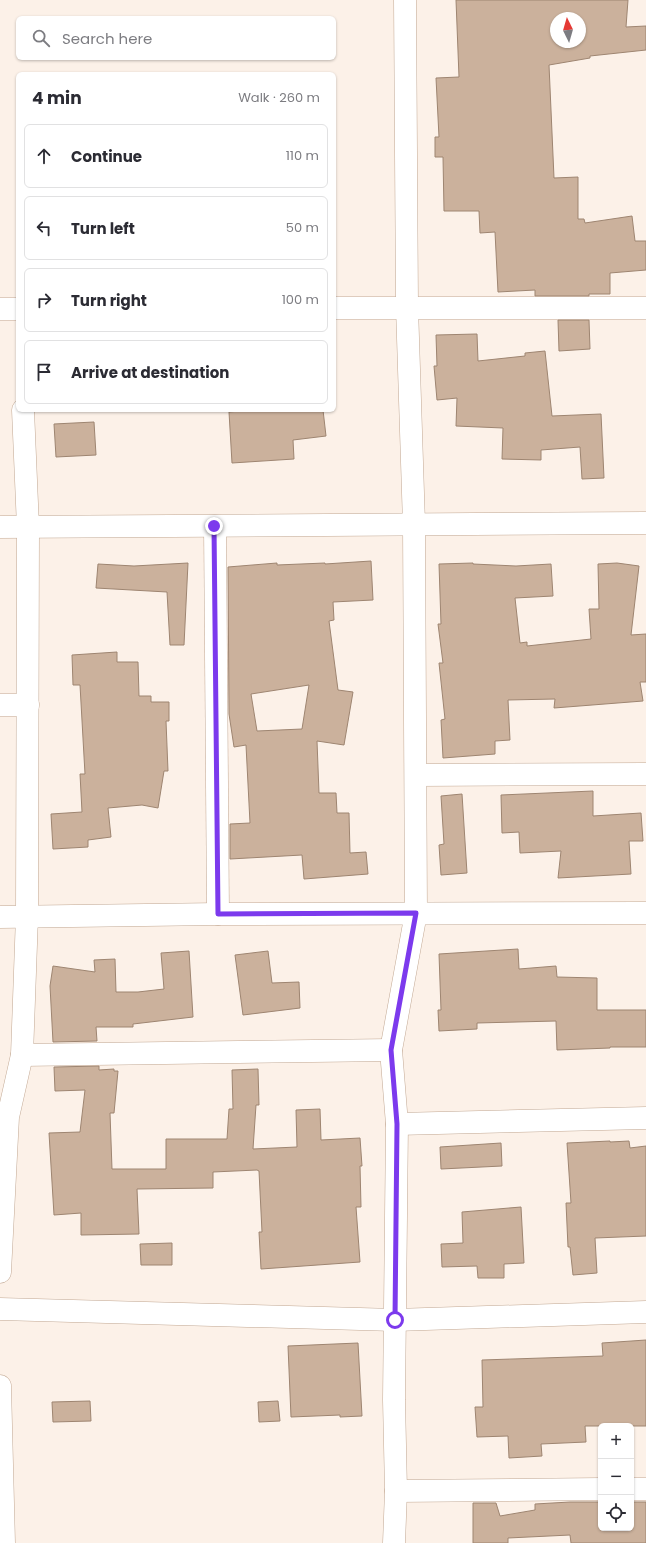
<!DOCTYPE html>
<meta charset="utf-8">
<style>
body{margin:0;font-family:Poppins,sans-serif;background:#f2f2f3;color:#2b2b33}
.controls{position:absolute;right:12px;bottom:12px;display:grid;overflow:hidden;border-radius:6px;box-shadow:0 1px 3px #0004}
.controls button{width:36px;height:36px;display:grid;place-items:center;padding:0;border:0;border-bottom:1px solid #e1e1e2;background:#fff;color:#2b2b33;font:20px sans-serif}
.compass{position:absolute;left:550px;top:12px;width:36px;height:36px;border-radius:50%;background:#fff;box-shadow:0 1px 3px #0004;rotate:355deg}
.stop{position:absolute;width:12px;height:12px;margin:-9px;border:3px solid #7c3aed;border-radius:50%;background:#fff}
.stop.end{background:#7c3aed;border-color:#fff;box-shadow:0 1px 4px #0008}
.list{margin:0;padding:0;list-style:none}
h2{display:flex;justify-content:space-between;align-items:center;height:52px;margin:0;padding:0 16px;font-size:17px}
h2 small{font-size:13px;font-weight:400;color:#7c7c81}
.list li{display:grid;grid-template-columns:26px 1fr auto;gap:12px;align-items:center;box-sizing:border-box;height:64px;margin:0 8px 8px;padding:0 8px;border:1px solid #e1e1e2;border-radius:6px}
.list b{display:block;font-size:15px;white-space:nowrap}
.list em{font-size:13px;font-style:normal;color:#7c7c81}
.icon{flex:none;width:22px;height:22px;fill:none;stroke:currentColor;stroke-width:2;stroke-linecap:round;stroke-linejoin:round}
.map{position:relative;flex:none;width:646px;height:1543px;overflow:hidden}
.search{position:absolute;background:#fff;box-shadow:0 1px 3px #0004;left:16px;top:16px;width:320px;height:44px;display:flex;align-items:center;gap:10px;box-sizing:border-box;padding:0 14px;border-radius:6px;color:#7c7c81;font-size:15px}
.panel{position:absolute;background:#fff;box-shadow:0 1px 3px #0004;left:16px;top:72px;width:320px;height:340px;border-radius:6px}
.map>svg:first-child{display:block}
</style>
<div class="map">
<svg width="646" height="1543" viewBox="0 0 646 1543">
<rect width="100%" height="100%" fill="#fcf1e8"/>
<g fill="#cbb19c" stroke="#9e8571" fill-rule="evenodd">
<path d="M456,0H628L626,27L646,26V50L590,56V58L549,65L554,178L578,177V219H584L585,223L632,216L635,241H646V270L610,273V294H589V296H535V290L498,292L495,232L480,233L479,211H444L443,157H435V137H439L436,78L459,77ZM556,18H580V42H556Z"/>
<path d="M558,320H589L590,349L559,351Z"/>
<path d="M477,334L478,361L525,356V353L545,351L552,416L601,414L604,478L582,479L580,447L541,450V460L502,459L503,428L456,426L457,398L437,400L434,366H437L436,335Z"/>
<path d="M249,410H323L326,436L293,440L294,459L232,463L229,412Z"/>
<path d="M94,422L96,455L56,457L54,424Z"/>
<path d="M371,561L373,600L333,602L334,620L329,621L338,690L353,692L344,745L317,741L319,793H336L337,813H349L350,853L366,852L368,874L304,879L302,855L230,859V824L250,823L246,745L234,747L229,714L228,567L277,563V565L325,563V564ZM309,685L302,729L257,731L251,694Z"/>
<path d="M188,563L184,645H170L167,592L96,588L98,564L134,566Z"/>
<path d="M473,563V564L516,566L551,564L553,596L515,598L520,643L527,642V646L591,639L589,609H599L598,564L617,563L639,566L631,635L646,634V682H640L643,701L554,708L555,699L508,700L510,740L495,741V754L443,758L441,720L445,719L439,663H443L438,624H441L439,564Z"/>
<path d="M117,652V662H138L139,696H151V702H169V721H166L168,771H164L158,808L142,805L108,808L111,837L88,840V847L53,849L51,814L82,812L80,774H85L80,685H73L72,655Z"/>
<path d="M593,791V816L641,813L643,841H629L631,874L558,878L561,851L520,853L519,832L502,833L501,795Z"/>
<path d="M462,794L467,873L441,875L439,845L444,844L441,796Z"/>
<path d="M518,949L519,969L556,966L557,977L597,978V1010H646V1047H610V1048L557,1050L556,1021L477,1023V1029L439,1031L438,1010H441L439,954Z"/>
<path d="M189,951L193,1017L133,1024V1027H96L97,1041L53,1042L50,986L53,966L95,972L94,960L115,959L116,992H138L164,989L161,953Z"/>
<path d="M268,951L272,983L299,982L300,1008L243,1015L235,955Z"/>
<path d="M99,1066V1070L114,1069V1071H118L114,1113H110L112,1169H166V1139H227L229,1109H233L232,1070L258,1069L259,1105H256L253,1149L297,1147L296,1110L320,1109L321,1140L360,1138L362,1166H360L361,1207H356L360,1262L261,1269L259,1232H262L259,1171L257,1170L213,1172V1188L137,1189L139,1234L81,1235V1213L54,1215L49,1133L80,1132L85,1090L55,1091L54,1067Z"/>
<path d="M610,1141V1142L629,1141L630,1148L646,1146V1236L595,1238L597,1273L573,1275L570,1247H568L566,1203H571L567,1143Z"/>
<path d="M501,1143L502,1166L441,1169L440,1147Z"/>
<path d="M521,1207L524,1263L504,1264V1278H478L477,1266L442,1267L441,1244L463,1243L462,1212Z"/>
<path d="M172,1243V1265H141L140,1244Z"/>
<path d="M646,1340V1426H585L586,1442L541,1444L542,1456L509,1458L508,1436L477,1437L475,1407H483L482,1360L603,1356L602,1343Z"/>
<path d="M358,1343L362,1416L340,1417V1415L291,1417L288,1346Z"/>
<path d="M90,1401L91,1421L53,1422L52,1402Z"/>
<path d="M278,1401L280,1421L259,1422L258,1402Z"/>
<path d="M570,1502H601V1528H631V1502H646V1543H571L570,1535L508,1538V1543H473V1503H496L500,1516L535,1510V1504Z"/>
</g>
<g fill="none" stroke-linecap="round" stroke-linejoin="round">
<defs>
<g id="minor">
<path d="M334,308H646"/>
<path d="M0,309H18"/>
<path d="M215,526L218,914"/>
<path d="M0,527L646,523"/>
<path d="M0,705H28"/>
<path d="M416,775L646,774"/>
<path d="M0,917L218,914L646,913"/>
<path d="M22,1055L391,1050"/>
<path d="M397,1124L646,1118"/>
<path d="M0,1272L8,1117L22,1055L27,916L28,527L23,410"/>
<path d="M0,1309L395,1320L646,1312"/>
<path d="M0,1386L4,1543"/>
<path d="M631,1489H646"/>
<path d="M396,1491L601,1489"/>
<path d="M394,1543L396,1491L394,1400L397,1124L391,1050L416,913L414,524L407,307L405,0"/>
</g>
</defs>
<use href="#minor" stroke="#c2a893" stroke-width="23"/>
<use href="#minor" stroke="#fff" stroke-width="22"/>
</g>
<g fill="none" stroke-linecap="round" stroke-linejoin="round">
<path stroke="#7c3aed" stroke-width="5" d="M214,526L218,914L416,913L391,1050L397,1124L395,1320"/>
</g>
</svg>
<div class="controls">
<button>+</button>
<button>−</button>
<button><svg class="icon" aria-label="locate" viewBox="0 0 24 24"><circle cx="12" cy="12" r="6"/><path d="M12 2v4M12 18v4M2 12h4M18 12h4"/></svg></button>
</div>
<svg class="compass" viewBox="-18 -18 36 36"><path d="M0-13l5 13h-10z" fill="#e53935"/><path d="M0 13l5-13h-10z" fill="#7c7c81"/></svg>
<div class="stop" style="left:395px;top:1320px"></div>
<div class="stop end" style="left:214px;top:526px"></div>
<div class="search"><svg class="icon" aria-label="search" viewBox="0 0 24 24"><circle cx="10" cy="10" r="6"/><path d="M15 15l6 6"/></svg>Search here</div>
<section class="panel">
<h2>4 min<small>Walk · 260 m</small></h2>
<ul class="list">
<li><svg class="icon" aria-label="ahead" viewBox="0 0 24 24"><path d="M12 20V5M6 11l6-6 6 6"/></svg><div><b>Continue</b></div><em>110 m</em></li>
<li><svg class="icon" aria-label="left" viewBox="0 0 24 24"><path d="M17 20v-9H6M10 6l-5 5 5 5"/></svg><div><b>Turn left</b></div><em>50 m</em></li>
<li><svg class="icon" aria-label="right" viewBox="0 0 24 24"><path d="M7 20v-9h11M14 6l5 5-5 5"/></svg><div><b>Turn right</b></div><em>100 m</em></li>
<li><svg class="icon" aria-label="arrive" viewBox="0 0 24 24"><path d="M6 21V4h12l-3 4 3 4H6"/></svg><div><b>Arrive at destination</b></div></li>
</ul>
</section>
</div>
